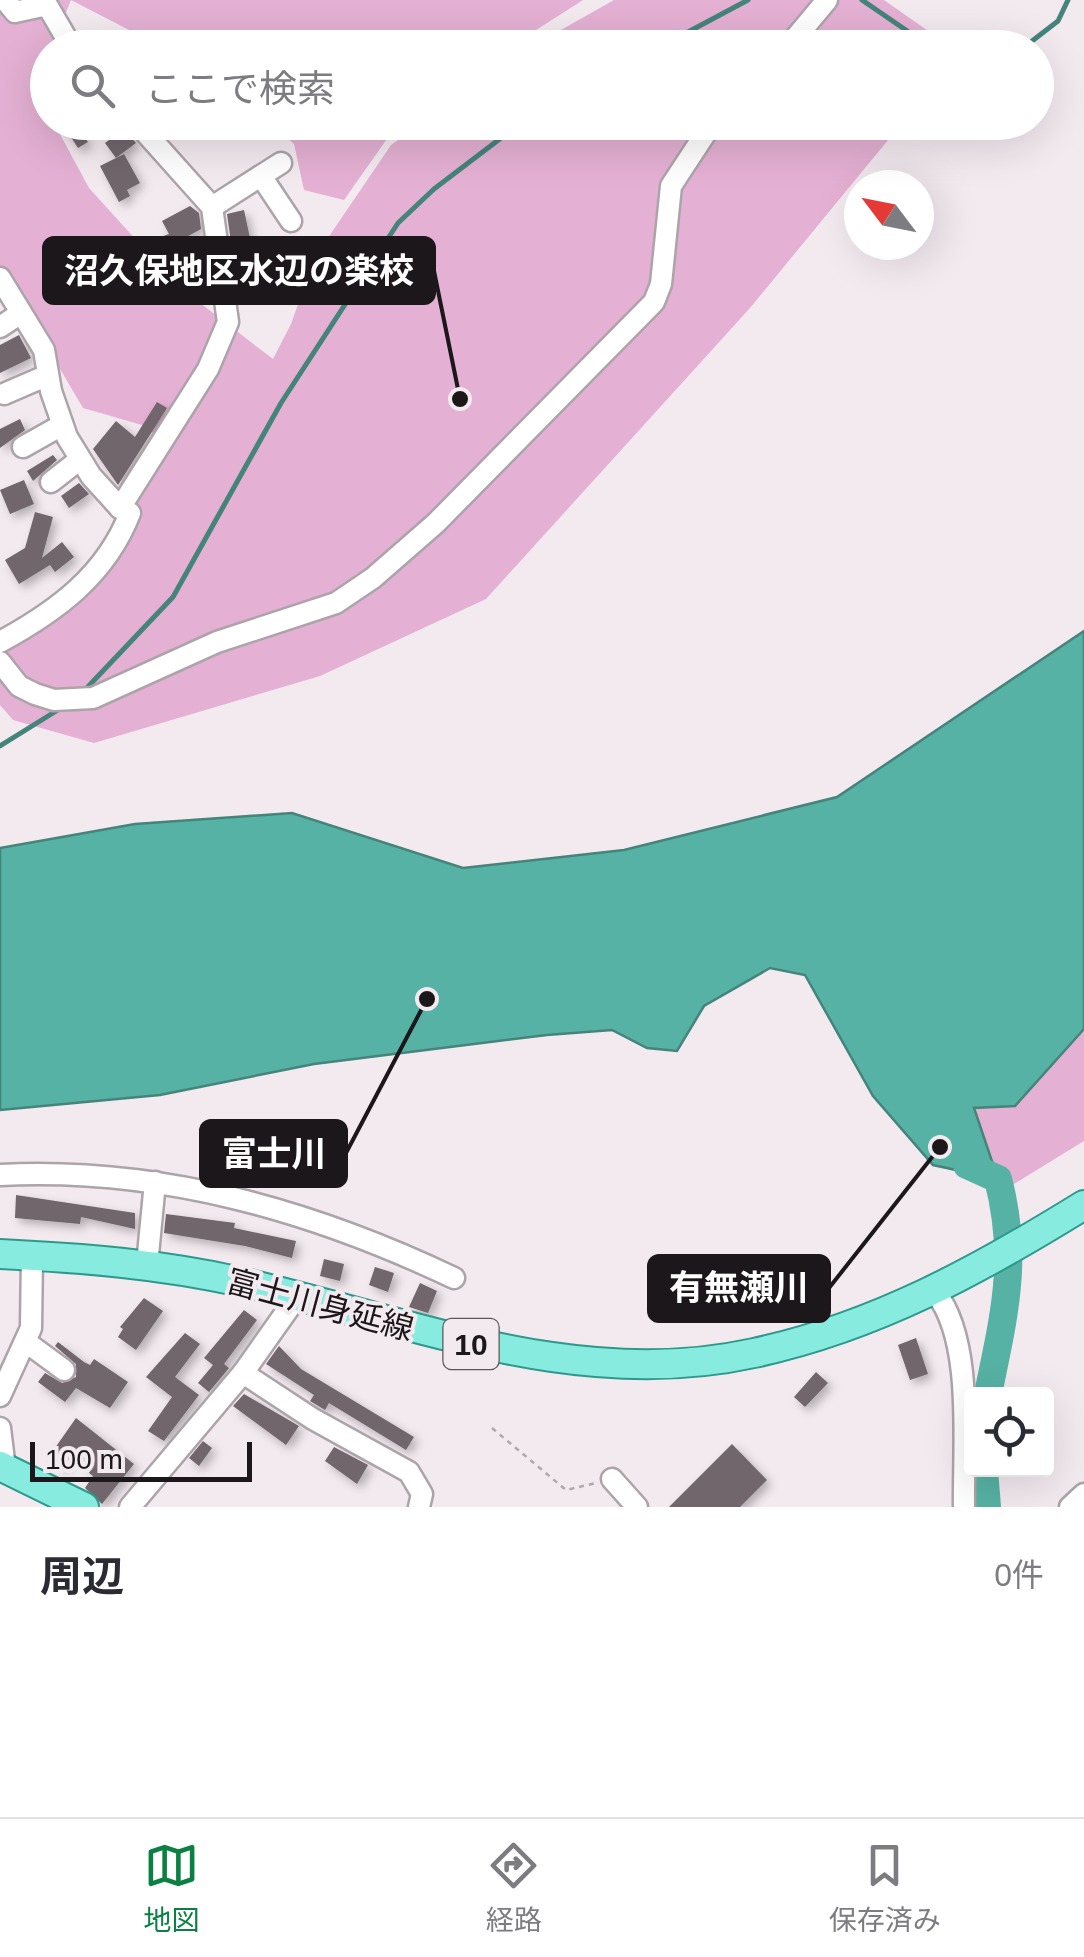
<!DOCTYPE html>
<html lang="ja">
<meta charset="utf-8">
<style>
body{margin:0;font-family:Arial,"Noto Sans JP",sans-serif;background:#f7f7f7;color:#2b2b33}
.controls{position:absolute;right:30px;bottom:30px;display:grid;overflow:hidden;border-radius:10px;box-shadow:0 10px 40px #0002}
.controls button{width:90px;height:90px;display:grid;place-items:center;padding:0;border:0;border-bottom:2px solid #e1e1e2;background:#fff;color:#2b2b33;font:50px sans-serif}
.compass{position:absolute;left:844px;top:170px;width:90px;height:90px;border-radius:50%;background:#fff;box-shadow:0 10px 40px #0002;rotate:302deg}
.scale{position:absolute;left:30px;bottom:25px;width:222px;box-sizing:border-box;padding-left:10px;border:5px solid #1b171a;border-top:0;font-size:28px;line-height:35px;white-space:nowrap;color:#1b171a;-webkit-text-stroke:8px #f3eaf0;paint-order:stroke}
.list{margin:0;padding:0;list-style:none}
h2{display:flex;justify-content:space-between;align-items:center;height:130px;margin:0;padding:0 40px;font-size:42px}
h2 small{font-size:32px;font-weight:400;color:#7c7c81}
.icon{flex:none;width:55px;height:55px;fill:none;stroke:currentColor;stroke-width:2;stroke-linecap:round;stroke-linejoin:round}
.map{position:relative;flex:none;width:1084px;height:1507px;overflow:hidden}
.search{position:absolute;background:#fff;box-shadow:0 10px 40px #0002;left:30px;right:30px;top:30px;height:110px;display:flex;align-items:center;gap:25px;box-sizing:border-box;padding:0 35px;border-radius:55px;color:#7c7c81;font-size:38px}
.sheet{height:310px;background:#fff}
nav{display:flex;justify-content:space-around;align-items:center;box-sizing:border-box;height:140px;border-top:2px solid #e1e1e2;background:#fff;font-size:28px;color:#7c7c81}
nav a{display:grid;justify-items:center;gap:5px}
nav .on{color:#0b8043}
.map>svg:first-child{display:block}
</style>
<div class="map">
<svg width="1084" height="1507" viewBox="0 0 1084 1507">
<defs>
<filter id="shadow"><feDropShadow dx="4.5" dy="4.5" stdDeviation="5" flood-color="#0004"/></filter>
</defs>
<rect width="100%" height="100%" fill="#f3eaf0"/>
<g fill="#e4b0d3">
<path d="M0,0H71L52,47L48,48L36,90L47,111L48,122L54,123L89,188L178,286L273,359L291,324L315,257L391,145L423,123H902L750,308L486,599L320,676L94,743L13,720L0,705V647L104,566L168,443L142,425L83,408L0,267Z"/>
<path d="M71,0H583L508,48L162,47Z"/>
<path d="M614,0H884L951,47L529,48Z"/>
<path d="M271,123H404L389,136L344,200L304,190L294,144Z"/>
<path d="M1084,1022V1141L1001,1192L973,1107Z"/>
</g>
<path fill="#56b2a4" stroke="#44847b" stroke-width="2.5" d="M1084,631V1029L1015,1106L974,1108L998,1179L933,1165L873,1096L805,975L770,968L704,1006L677,1051L647,1048L612,1030L547,1035L314,1064L160,1095L0,1110V848L135,824L292,813L463,868L624,850L837,797Z"/>
<g fill="none" stroke-linecap="round" stroke-linejoin="round">
<g stroke="#44847b" stroke-width="5">
<path d="M862,0L932,48"/>
<path d="M658,48L748,0"/>
<path d="M1023,48L1058,21L1068,0"/>
<path d="M82,693L173,597L281,403L398,223L434,189L522,122"/>
<path d="M0,746L61,708"/>
</g>
<g stroke="#56b2a4" stroke-width="28">
<path d="M967,1165L998,1179C1019,1260 1004,1315 988,1394"/>
<path d="M984,1470L987,1507"/>
</g>
</g>
<g fill="#6f666c" filter="url(#shadow)">
<path d="M73,122L88,142L78,148L65,128Z"/>
<path d="M124,129L136,143L116,158L105,143Z"/>
<path d="M124,154L140,183L127,190L130,196L119,202L100,166Z"/>
<path d="M190,206L199,213L201,229L181,240L184,248L165,256L158,238L169,234L162,221Z"/>
<path d="M244,210L253,252L233,256L227,214Z"/>
<path d="M19,335L31,358L0,373V345Z"/>
<path d="M157,402L167,408L118,485L93,449L116,421L135,437Z"/>
<path d="M20,419L25,430L0,448V429Z"/>
<path d="M53,455L57,460L33,481L27,471Z"/>
<path d="M24,480L34,504L10,514L0,490Z"/>
<path d="M79,483L89,494L69,508L61,496Z"/>
<path d="M35,512L53,517L42,558L62,542L74,557L55,572L50,565L19,584L5,560L25,548Z"/>
<path d="M16,1195L135,1213V1229L81,1217L80,1224L15,1218Z"/>
<path d="M166,1214L235,1223L234,1228L296,1241L292,1258L245,1246L164,1233Z"/>
<path d="M324,1259L344,1264L340,1281L320,1276Z"/>
<path d="M375,1267L394,1273L388,1292L369,1285Z"/>
<path d="M420,1283L437,1291L428,1313L409,1307Z"/>
<path d="M144,1298L163,1311L136,1350L118,1337L123,1329L120,1327Z"/>
<path d="M244,1310L257,1320L224,1364L229,1368L209,1392L198,1383L213,1365L204,1358Z"/>
<path d="M185,1333L200,1344L175,1377L199,1395L164,1441L148,1431L172,1397L146,1377Z"/>
<path d="M916,1338L928,1374L910,1380L898,1345Z"/>
<path d="M58,1342L84,1362L90,1365L94,1359L128,1382L110,1408L76,1388L65,1402L38,1382L45,1373L62,1383L76,1377V1364L55,1346Z"/>
<path d="M279,1346L301,1369L414,1437L406,1450L329,1403L325,1410L310,1401L314,1395L266,1364Z"/>
<path d="M816,1372L828,1383L805,1407L794,1397Z"/>
<path d="M244,1394L299,1426L286,1445L233,1406Z"/>
<path d="M76,1418L134,1464L102,1504L85,1488L93,1476L89,1473L92,1468L73,1454L63,1468L48,1458Z"/>
<path d="M203,1441L212,1448L199,1466L189,1458Z"/>
<path d="M732,1444L767,1480L740,1507H669Z"/>
<path d="M334,1447L368,1465L357,1484L325,1461Z"/>
</g>
<g fill="none" stroke-linecap="round" stroke-linejoin="round">
<defs>
<g id="minor">
<path d="M5,0L15,12L47,5L72,48"/>
<path d="M787,48L827,0"/>
<path d="M261,176L291,221"/>
<path d="M212,207L281,163"/>
<path d="M174,266L221,249"/>
<path d="M0,278L44,350L51,391L67,437L91,476L120,508L130,513C106,575 57,611 0,642"/>
<path d="M0,327L21,313"/>
<path d="M4,394L48,375"/>
<path d="M23,447L62,425"/>
<path d="M51,482L79,460"/>
<path d="M120,508L208,369L228,322L212,207L136,122"/>
<path d="M0,662L19,686L35,694L54,700L93,698L217,642L336,603L373,578L436,523L654,302L661,284L671,186L713,122"/>
<path d="M0,1175C160,1167 311,1210 454,1278"/>
<path d="M147,1265L155,1182"/>
<path d="M935,1292C974,1340 963,1445 964,1507"/>
<path d="M26,1342L64,1370"/>
<path d="M243,1373L313,1419L409,1472L422,1494L419,1507"/>
<path d="M0,1396L31,1328L32,1255"/>
<path d="M0,1428L5,1469"/>
<path d="M612,1479L637,1507"/>
<path d="M130,1507L243,1373L296,1298"/>
<path d="M1070,1507L1084,1494"/>
</g>
<g id="major">
<path d="M0,1254C81,1258 161,1264 241,1282C409,1321 578,1392 754,1353C875,1327 979,1270 1084,1205"/>
<path d="M0,1466L84,1507"/>
</g>
</defs>
<use href="#minor" stroke="#ada4aa" stroke-width="25"/>
<use href="#major" stroke="#2d998c" stroke-width="32"/>
<path stroke="#b0a8ae" stroke-width="2.5" stroke-dasharray="5 5" stroke-linecap="butt" d="M492,1428L566,1490L596,1483"/>
<use href="#minor" stroke="#fff" stroke-width="20"/>
<use href="#major" stroke="#87ecdf" stroke-width="28"/>
</g>
<g text-anchor="middle" dominant-baseline="central" stroke-width="8" stroke-linejoin="round" paint-order="stroke">
<rect fill="#f3eaf0" stroke="#5c565a" stroke-width="2.5" x="443.5" y="1319" width="55" height="50" rx="8"/>
<g font-size="30" font-weight="bold" fill="#1b171a">
<text x="471" y="1344">10</text>
</g>
<g font-size="32" fill="#1b171a" stroke="#f3eaf0">
<text transform="translate(320 1305) rotate(15)">富士川身延線</text>
</g>
</g>
<path fill="none" stroke="#1b171a" stroke-width="4" d="M460 399L434 271M427 999L346 1153M940 1147L829 1288"/>
<g fill="#1b171a" stroke="#f3eaf0" stroke-width="4">
<circle cx="460" cy="399" r="10"/>
<circle cx="427" cy="999" r="10"/>
<circle cx="940" cy="1147" r="10"/>
</g>
<g fill="#1b171a" stroke="#1b171a" stroke-width="4">
<rect x="44" y="238" width="390" height="65" rx="10"/>
<rect x="201" y="1121" width="145" height="65" rx="10"/>
<rect x="649" y="1256" width="180" height="65" rx="10"/>
</g>
<g font-size="35" text-anchor="middle" font-weight="bold" fill="#fff">
<text x="239" y="283">沼久保地区水辺の楽校</text>
<text x="274" y="1166">富士川</text>
<text x="739" y="1300">有無瀬川</text>
</g>
</svg>
<div class="controls">
<button><svg class="icon" aria-label="locate" viewBox="0 0 24 24"><circle cx="12" cy="12" r="6"/><path d="M12 2v4M12 18v4M2 12h4M18 12h4"/></svg></button>
</div>
<svg class="compass" viewBox="-18 -18 36 36"><path d="M0-13l5 13h-10z" fill="#e53935"/><path d="M0 13l5-13h-10z" fill="#7c7c81"/></svg>
<div class="scale">100 m</div>
<div class="search"><svg class="icon" aria-label="search" viewBox="0 0 24 24"><circle cx="10" cy="10" r="6"/><path d="M15 15l6 6"/></svg>ここで検索</div>
</div>
<section class="sheet">
<h2>周辺<small>0件</small></h2>
<ul class="list">
</ul>
</section>
<nav>
<a class="on"><svg class="icon" aria-label="map" viewBox="0 0 24 24"><path d="M3 6l6-2 6 2 6-2v14l-6 2-6-2-6 2zM9 4v14M15 6v14"/></svg>地図</a>
<a><svg class="icon" aria-label="directions" viewBox="0 0 24 24"><path d="M12 3l9 9-9 9-9-9zM9 14v-3h6M13 9l2 2-2 2"/></svg>経路</a>
<a><svg class="icon" aria-label="saved" viewBox="0 0 24 24"><path d="M7 4h10v16l-5-4-5 4z"/></svg>保存済み</a>
</nav>
